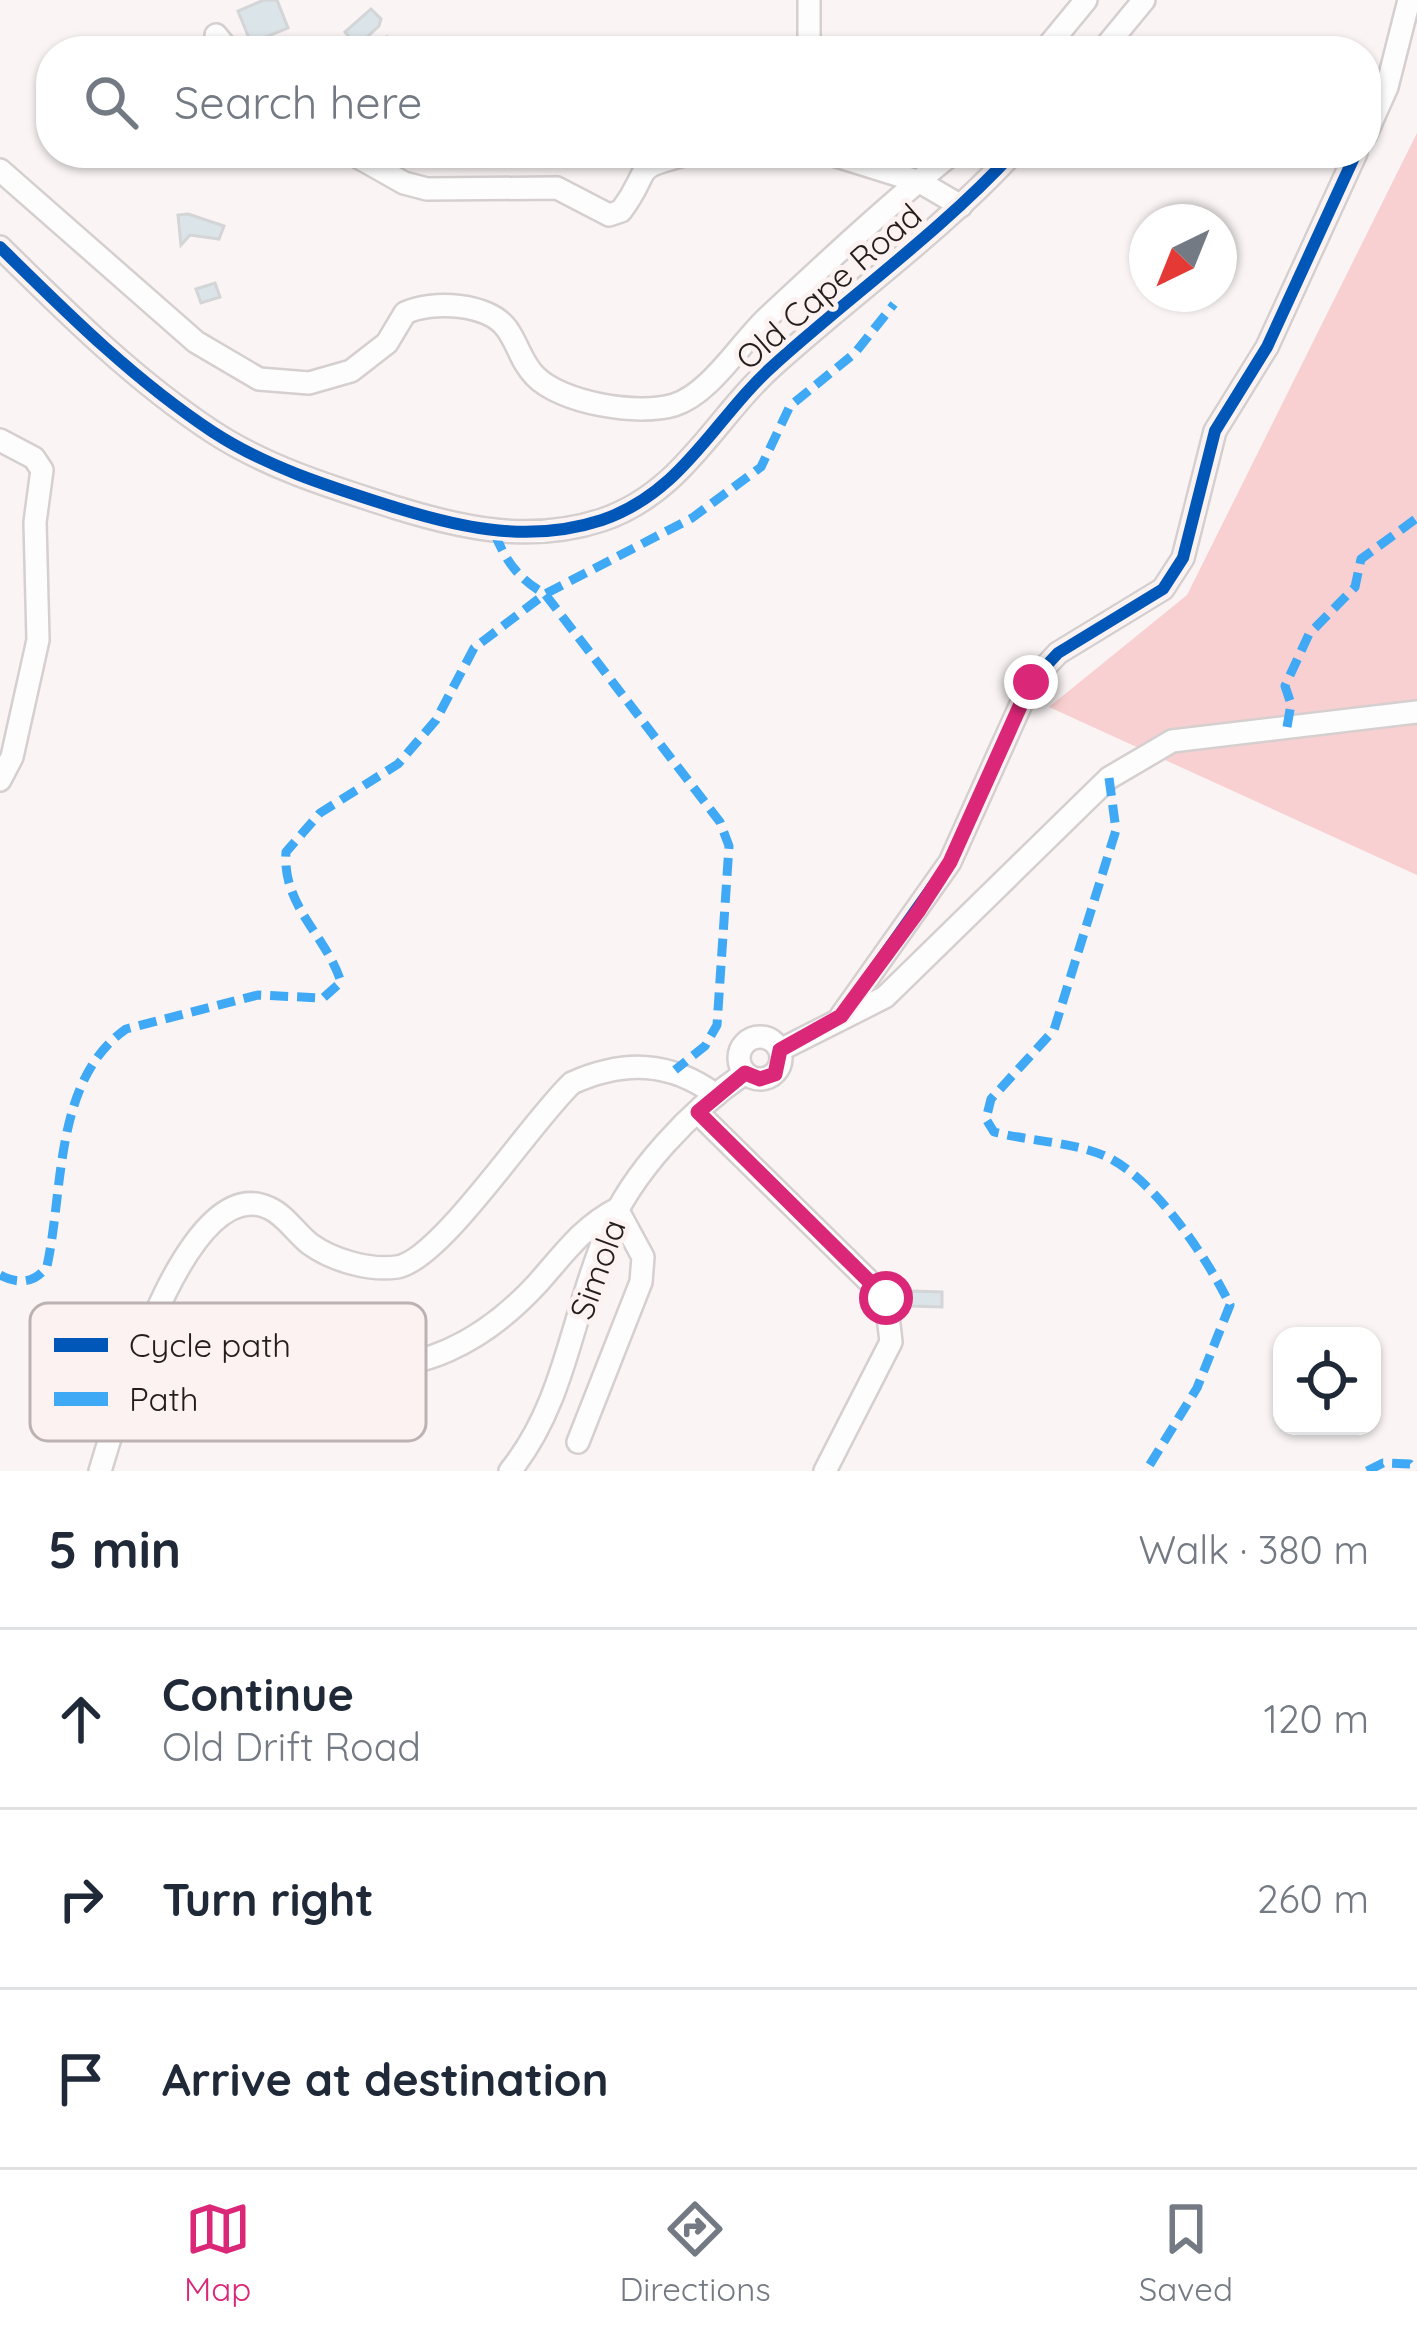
<!DOCTYPE html>
<meta charset="utf-8">
<style>
body{margin:0;font-family:Quicksand,sans-serif;background:#f2f2f3;color:#1f2937}
.controls{position:absolute;right:36px;bottom:36px;display:grid;overflow:hidden;border-radius:24px;box-shadow:0 3px 9px #0004}
.controls button{width:108px;height:108px;display:grid;place-items:center;padding:0;border:0;border-bottom:3px solid #e0e1e3;background:#fff;color:#1f2937;font:60px sans-serif}
.compass{position:absolute;left:1129px;top:204px;width:108px;height:108px;border-radius:50%;background:#fff;box-shadow:0 3px 9px #0004;rotate:223deg}
.stop{position:absolute;width:36px;height:36px;margin:-27px;border:9px solid #db2777;border-radius:50%;background:#fff}
.stop.end{background:#db2777;border-color:#fff;box-shadow:0 3px 12px #0008}
.list{margin:0;padding:0;list-style:none}
h2{display:flex;justify-content:space-between;align-items:center;height:156px;margin:0;padding:0 48px;font-size:51px}
h2 small{font-size:39px;font-weight:400;color:#747a83}
.list li{display:grid;grid-template-columns:78px 1fr auto;gap:36px;align-items:center;box-sizing:border-box;height:180px;padding:0 48px;border-top:3px solid #e0e1e3}
.list b{display:block;font-size:45px;white-space:nowrap}
.list p{margin:0;font-size:39px;white-space:nowrap;color:#747a83}
.list em{font-size:39px;font-style:normal;color:#747a83}
.icon{flex:none;width:66px;height:66px;fill:none;stroke:currentColor;stroke-width:2;stroke-linecap:round;stroke-linejoin:round}
.map{position:relative;flex:none;width:1417px;height:1471px;overflow:hidden}
.search{position:absolute;background:#fff;box-shadow:0 3px 9px #0004;left:36px;right:36px;top:36px;height:132px;display:flex;align-items:center;gap:30px;box-sizing:border-box;padding:0 42px;border-radius:48px;color:#747a83;font-size:45px}
.sheet{height:696px;background:#fff}
nav{display:flex;justify-content:space-around;align-items:center;box-sizing:border-box;height:168px;border-top:3px solid #e0e1e3;background:#fff;font-size:33px;color:#747a83}
nav a{display:grid;justify-items:center;gap:6px}
nav .on{color:#db2777}
.map>svg:first-child{display:block}
</style>
<div class="map">
<svg width="1417" height="1471" viewBox="0 0 1417 1471">
<rect width="100%" height="100%" fill="#faf4f4"/>
<path fill="#f9d0d1" d="M1417,133V875L1049,707L1187,595Z"/>
<g fill="#dbe5e9" stroke="#d3d5d6" stroke-width="3">
<path d="M264,0H277L288,28L251,43L238,11Z"/>
<path d="M371,9L381,19L379,26L357,46L345,32Z"/>
<path d="M387,37L423,49V51H383Z"/>
<path d="M188,214L224,226L219,239L190,235L181,245L178,215Z"/>
<path d="M215,283L220,297L201,303L196,289Z"/>
<path d="M910,1291L942,1292V1307L910,1306Z"/>
</g>
<g fill="none" stroke-linecap="round" stroke-linejoin="round">
<defs>
<g id="minor">
<path d="M809,0V51"/>
<path d="M216,35L229,51"/>
<path d="M1044,51L1086,0"/>
<path d="M1102,51L1144,0"/>
<path d="M1366,134L1387,87L1409,0"/>
<path d="M351,153L404,183L427,189L557,188L609,215L621,211C655,165 626,170 692,153"/>
<path d="M827,153L920,182L961,206"/>
<path d="M0,170L196,342L259,379L309,383L351,371L387,343L405,313C432,300 489,303 507,329C518,344 521,362 535,376C561,403 638,416 674,405C710,394 741,342 768,317C828,261 889,204 953,153"/>
<path d="M0,247C67,313 134,380 213,432C268,468 334,488 397,508C465,529 532,543 602,520C684,492 714,418 775,364C854,293 941,231 1013,153"/>
<path d="M0,440L34,458L42,470L35,522L38,640L12,757L0,780"/>
<path d="M841,1016L950,862L1031,682L1058,653L1163,589L1183,558L1215,431L1267,347L1356,153"/>
<circle cx="760" cy="1058" r="21"/>
<path d="M780,1050L885,997L1109,778L1172,741L1417,712"/>
<path d="M697,1112L886,1298L891,1342L825,1471"/>
<path d="M344,1353C411,1387 490,1335 537,1284C564,1254 581,1228 617,1209L643,1257L641,1282L578,1442"/>
<path d="M100,1471C117,1416 186,1169 269,1208C285,1215 296,1233 310,1244C332,1260 369,1271 397,1267C441,1260 532,1120 572,1083C624,1060 670,1061 716,1095"/>
<path d="M510,1471C566,1402 572,1312 607,1232C632,1172 691,1110 745,1073"/>
</g>
</defs>
<use href="#minor" stroke="#d6cfcf" stroke-width="26"/>
<use href="#minor" stroke="#fefdfd" stroke-width="21"/>
<g stroke="#3fa9f5" stroke-width="9" stroke-dasharray="18 9" stroke-linecap="butt">
<path d="M495,534C506,562 519,579 545,594L692,518L761,467L790,406L855,353L894,304"/>
<path d="M1287,727L1291,704L1285,686L1309,634L1355,587L1361,559L1417,518"/>
<path d="M1109,778L1116,830L1054,1030L991,1099L986,1119L994,1132C1028,1141 1073,1142 1105,1156C1153,1177 1208,1259 1230,1305L1197,1388L1146,1471"/>
<path d="M0,1275C18,1285 36,1283 47,1266C64,1188 54,1080 126,1029L258,995L323,998L341,982C326,935 282,906 286,852L320,813L398,764L436,720L474,648L545,594L720,822L729,846L717,1025L705,1046L675,1070"/>
<path d="M1367,1471L1383,1463L1410,1464L1416,1471"/>
</g>
<defs>
<g id="cycleway">
<path d="M0,247C67,313 134,380 213,432C268,468 334,488 397,508C465,529 532,543 602,520C684,492 714,418 775,364C854,293 941,231 1013,153"/>
<path d="M841,1016L950,862L1031,682L1058,653L1163,589L1183,558L1215,431L1267,347L1356,153"/>
</g>
</defs>
<use href="#cycleway" stroke="#fcf2f2" stroke-width="20"/>
<use href="#cycleway" stroke="#0057b8" stroke-width="12"/>
</g>
<g fill="none" stroke-linecap="round" stroke-linejoin="round">
<path stroke="#db2777" stroke-width="15" d="M886,1298L698,1112L745,1073L760,1079L775,1074L780,1050L841,1016L919,910L950,862L1031,682"/>
</g>
<g text-anchor="middle" dominant-baseline="central" stroke-width="10" stroke-linejoin="round" paint-order="stroke">
<g font-size="33" fill="#251c1c" stroke="#fcf2f2">
<text transform="translate(828 286) rotate(-41)">Old Cape Road</text>
<text transform="translate(597 1269) rotate(-70)">Simola</text>
</g>
</g>
<rect x="30" y="1303" width="396" height="138" rx="18" fill="#fcf2f2" stroke="#bcb2b2" stroke-width="3"/>
<rect x="54" y="1338" width="54" height="14" fill="#0057b8"/>
<rect x="54" y="1392" width="54" height="14" fill="#3fa9f5"/>
<g font-size="33" fill="#251c1c">
<text x="129" y="1357">Cycle path</text>
<text x="129" y="1411">Path</text>
</g>
</svg>
<div class="controls">
<button><svg class="icon" aria-label="locate" viewBox="0 0 24 24"><circle cx="12" cy="12" r="6"/><path d="M12 2v4M12 18v4M2 12h4M18 12h4"/></svg></button>
</div>
<svg class="compass" viewBox="-18 -18 36 36"><path d="M0-13l5 13h-10z" fill="#e53935"/><path d="M0 13l5-13h-10z" fill="#747a83"/></svg>
<div class="stop" style="left:886px;top:1298px"></div>
<div class="stop end" style="left:1031px;top:682px"></div>
<div class="search"><svg class="icon" aria-label="search" viewBox="0 0 24 24"><circle cx="10" cy="10" r="6"/><path d="M15 15l6 6"/></svg>Search here</div>
</div>
<section class="sheet">
<h2>5 min<small>Walk · 380 m</small></h2>
<ul class="list">
<li><svg class="icon" aria-label="ahead" viewBox="0 0 24 24"><path d="M12 20V5M6 11l6-6 6 6"/></svg><div><b>Continue</b><p>Old Drift Road</p></div><em>120 m</em></li>
<li><svg class="icon" aria-label="right" viewBox="0 0 24 24"><path d="M7 20v-9h11M14 6l5 5-5 5"/></svg><div><b>Turn right</b></div><em>260 m</em></li>
<li><svg class="icon" aria-label="arrive" viewBox="0 0 24 24"><path d="M6 21V4h12l-3 4 3 4H6"/></svg><div><b>Arrive at destination</b></div></li>
</ul>
</section>
<nav>
<a class="on"><svg class="icon" aria-label="map" viewBox="0 0 24 24"><path d="M3 6l6-2 6 2 6-2v14l-6 2-6-2-6 2zM9 4v14M15 6v14"/></svg>Map</a>
<a><svg class="icon" aria-label="directions" viewBox="0 0 24 24"><path d="M12 3l9 9-9 9-9-9zM9 14v-3h6M13 9l2 2-2 2"/></svg>Directions</a>
<a><svg class="icon" aria-label="saved" viewBox="0 0 24 24"><path d="M7 4h10v16l-5-4-5 4z"/></svg>Saved</a>
</nav>
